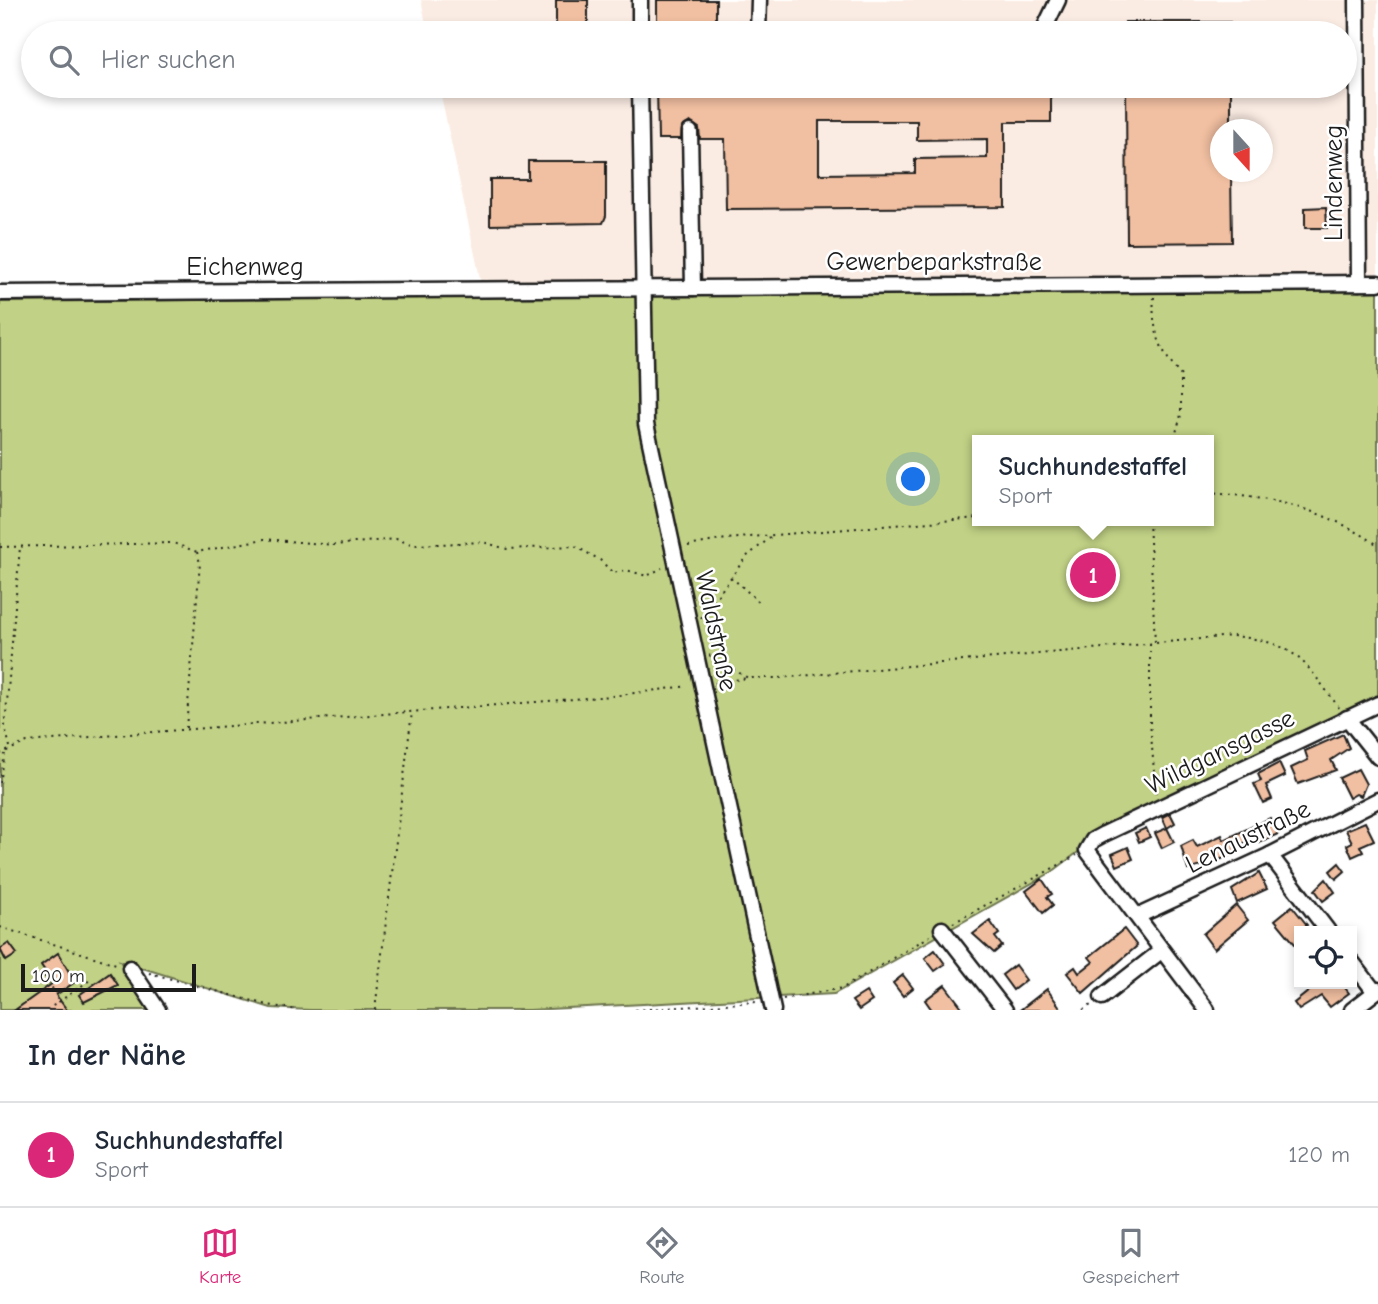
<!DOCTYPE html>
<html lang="de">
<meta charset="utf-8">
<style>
body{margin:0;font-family:"Comic Neue",sans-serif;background:#f2f2f3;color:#1f2937}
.controls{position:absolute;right:21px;bottom:21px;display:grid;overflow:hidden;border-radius:0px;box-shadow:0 4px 10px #0003}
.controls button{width:63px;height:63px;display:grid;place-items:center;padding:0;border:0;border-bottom:2px solid #e0e1e3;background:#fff;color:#1f2937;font:35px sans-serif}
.compass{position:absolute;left:1210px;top:119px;width:63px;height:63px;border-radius:50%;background:#fff;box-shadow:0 4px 10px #0003;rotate:159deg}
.scale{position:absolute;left:21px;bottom:18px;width:175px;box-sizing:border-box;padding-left:7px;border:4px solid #1c1c1c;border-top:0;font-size:19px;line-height:24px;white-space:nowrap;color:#1c1c1c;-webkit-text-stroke:5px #fff;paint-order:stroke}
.you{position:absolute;left:914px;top:480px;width:24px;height:24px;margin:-18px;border:5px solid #fff;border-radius:50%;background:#1a73e8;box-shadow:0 0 0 10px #1a73e833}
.badge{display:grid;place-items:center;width:46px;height:46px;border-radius:50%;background:#db2777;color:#fff;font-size:23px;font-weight:700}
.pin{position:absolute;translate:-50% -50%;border:4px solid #fff;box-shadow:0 2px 7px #0006}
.popup{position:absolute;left:972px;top:435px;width:242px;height:91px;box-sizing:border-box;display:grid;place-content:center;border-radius:0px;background:#fff;filter:drop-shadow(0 2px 5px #0005);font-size:23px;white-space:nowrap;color:#747a83}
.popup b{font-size:26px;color:#1f2937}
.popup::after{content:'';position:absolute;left:50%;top:100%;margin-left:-14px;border:14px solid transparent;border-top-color:#fff}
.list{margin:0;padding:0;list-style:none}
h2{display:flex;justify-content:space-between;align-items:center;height:91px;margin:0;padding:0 28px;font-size:30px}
h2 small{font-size:23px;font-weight:400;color:#747a83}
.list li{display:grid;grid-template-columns:46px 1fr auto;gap:21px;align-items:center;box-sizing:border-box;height:105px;padding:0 28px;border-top:2px solid #e0e1e3}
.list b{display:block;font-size:26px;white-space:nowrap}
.list p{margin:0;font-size:23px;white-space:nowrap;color:#747a83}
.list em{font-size:23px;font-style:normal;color:#747a83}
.icon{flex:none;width:38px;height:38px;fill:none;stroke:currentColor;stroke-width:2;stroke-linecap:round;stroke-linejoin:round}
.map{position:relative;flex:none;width:1378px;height:1010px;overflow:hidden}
.search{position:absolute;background:#fff;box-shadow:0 4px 10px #0003;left:21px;right:21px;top:21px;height:77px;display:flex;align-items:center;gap:18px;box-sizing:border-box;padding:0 24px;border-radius:38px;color:#747a83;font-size:26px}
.sheet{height:196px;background:#fff}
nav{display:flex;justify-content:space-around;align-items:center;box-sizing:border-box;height:98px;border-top:2px solid #e0e1e3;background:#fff;font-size:19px;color:#747a83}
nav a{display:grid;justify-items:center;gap:4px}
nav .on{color:#db2777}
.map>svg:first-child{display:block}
</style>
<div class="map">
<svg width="1378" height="1010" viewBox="0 0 1378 1010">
<rect width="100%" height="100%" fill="#fff"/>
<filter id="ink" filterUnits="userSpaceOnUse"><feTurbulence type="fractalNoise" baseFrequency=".0143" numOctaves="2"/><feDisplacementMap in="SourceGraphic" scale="14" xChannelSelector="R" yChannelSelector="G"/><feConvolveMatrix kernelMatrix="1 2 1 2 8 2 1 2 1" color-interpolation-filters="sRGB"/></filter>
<g filter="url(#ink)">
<path fill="#fbece3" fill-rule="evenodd" d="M421,0H1378V288L484,297L439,86H1345V33H428ZM1220,130H1262V172H1220Z"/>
<path fill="#c1d185" stroke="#6e7650" stroke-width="2" fill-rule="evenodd" d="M1378,288V709L1086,846L1052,872L834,994L529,1010H310L271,1008L120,961L151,1010H0V302ZM978,440H1208V521H978Z"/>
<g fill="#f1bfa1" stroke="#1c1c1c" stroke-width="2" fill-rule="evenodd">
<rect x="556" y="0" width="32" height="33"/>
<rect x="657" y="0" width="59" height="33"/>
<path d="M1125,22H1230V33H1126Z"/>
<rect x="1297" y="24" width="18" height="9"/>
<path d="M657,86H1051V122H1005V207L726,209L725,139H700L699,128L690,122L682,127L681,139H658ZM819,121H917V140L987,139V158L915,159V173L819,174Z"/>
<path d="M1126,86H1231V130H1221V172H1231L1232,242L1127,243Z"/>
<path d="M528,161H606V216L603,223L490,225V179H528Z"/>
<path d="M1326,207L1327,228H1305V208Z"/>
<path d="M1343,734L1349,748L1331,760L1336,770L1298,784L1291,768L1308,760L1305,751Z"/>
<path d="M1279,763L1285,776L1266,785L1272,799L1263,803L1254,784L1261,781L1258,774Z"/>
<path d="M1358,769L1366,784L1361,796L1356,794L1349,798L1339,778Z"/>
<path d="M1170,813L1175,823L1167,828L1162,817Z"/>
<path d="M1270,818L1278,834L1258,843L1256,838L1235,847L1238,852L1217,861L1188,870L1181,846L1193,840L1197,847L1222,835L1224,840Z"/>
<path d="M1365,822L1374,840L1360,846L1363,852L1352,857L1347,845L1352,842L1346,830Z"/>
<path d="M1146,828L1150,837L1139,842L1135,833Z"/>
<path d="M1167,828L1174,842L1162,848L1155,833Z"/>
<path d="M1128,847L1133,859L1117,866L1112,854Z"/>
<path d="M1339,863L1345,871L1336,879L1330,871Z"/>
<path d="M1259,873L1267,889L1237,903L1232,890Z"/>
<path d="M1042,879L1052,894L1047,897L1053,905L1043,913L1026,891Z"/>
<path d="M1326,879L1335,892L1323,901L1315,890Z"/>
<path d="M1236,905L1248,920L1214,949L1203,934Z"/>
<path d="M1292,906L1307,925L1299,931V949L1275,920Z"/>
<path d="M990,921L999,934L995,937L1002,946L994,953L973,934Z"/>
<path d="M1124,929L1137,946L1083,993L1067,973L1075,967L1079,973L1093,962L1089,957Z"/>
<path d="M9,943L17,954L6,961L0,949Z"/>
<path d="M935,950L945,964L935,971L925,958Z"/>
<path d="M58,953L75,982L56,995L67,1010H15L53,983L41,965Z"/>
<path d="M1015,965L1026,980L1013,990L1002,975Z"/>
<path d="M110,973L118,985L84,1002L79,995Z"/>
<path d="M903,975L913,988L903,996L893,983Z"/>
<path d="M1303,984H1342L1349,993L1330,1007L1321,996L1299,1010L1294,1003L1309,991Z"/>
<path d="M945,985L964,1010H932L925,1000Z"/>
<path d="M1047,989L1062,1010H1020Z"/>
<path d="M866,992L872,1001L859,1010L852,1001Z"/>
</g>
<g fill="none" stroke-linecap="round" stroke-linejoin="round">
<defs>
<g id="minor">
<path d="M1357,0L1359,283"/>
<path d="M640,33V0"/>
<path d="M758,33L759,0"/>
<path d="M1042,33L1058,0"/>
<path d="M640,86L646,424L773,1010"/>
<path d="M690,132L693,288"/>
<path d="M0,293L1378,283"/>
<path d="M1347,718L1378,757"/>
<path d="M1270,855L1328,931"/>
<path d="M1138,916L1270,855L1378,800"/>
<path d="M942,929L1005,1010"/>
<path d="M1352,962L1375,992"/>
<path d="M130,968L158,1010"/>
<path d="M1102,997L1161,951"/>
<path d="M1207,1010L1087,850L1093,840L1104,834L1378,704"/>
<path d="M1352,1010L1378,990"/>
</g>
</defs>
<use href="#minor" stroke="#1c1c1c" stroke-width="19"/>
<g stroke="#1c1c1c" stroke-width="2" stroke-dasharray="2 5" stroke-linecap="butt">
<path d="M1154,297C1151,329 1161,353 1181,376V415L1174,440"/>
<path d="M1208,493C1272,497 1325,509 1378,545"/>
<path d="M1149,521L1155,642"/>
<path d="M688,546L726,539L978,518"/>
<path d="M0,547L173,543L197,552L264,539L334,545L396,539L414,545L483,542L507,549L575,546L600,560L613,573L626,570L647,576L662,568"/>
<path d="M731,577L757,600L756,606"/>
<path d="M701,618L746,557L770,538"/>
<path d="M1150,644V722L1156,796"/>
<path d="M709,655L748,678H779L1232,636C1297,642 1303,660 1340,709"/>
<path d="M715,683L748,678"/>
<path d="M186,728L200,563L197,552"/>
<path d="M10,747L5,726L20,547"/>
<path d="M0,754L27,742L612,696L688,686"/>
<path d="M0,783L5,754"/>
<path d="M953,923L1077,855"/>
<path d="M0,927L116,964"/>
<path d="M149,973L268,1005L297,1010"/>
<path d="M44,976L60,1000"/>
<path d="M783,999L843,988L930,936"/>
<path d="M47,1010L90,980"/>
<path d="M375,1010L412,712"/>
<path d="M635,1010L756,1002"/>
<path d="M1083,1010L1091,1005"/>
</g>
<use href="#minor" stroke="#fff" stroke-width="14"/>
</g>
</g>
<g text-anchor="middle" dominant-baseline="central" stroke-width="5" stroke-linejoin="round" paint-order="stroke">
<g font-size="26" fill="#1c1c1c" stroke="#fff">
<text transform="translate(1334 183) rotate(-90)">Lindenweg</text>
<text x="934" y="262">Gewerbeparkstraße</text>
<text x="245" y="267">Eichenweg</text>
<text transform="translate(716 631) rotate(78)">Waldstraße</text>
<text transform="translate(1220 752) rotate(-26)">Wildgansgasse</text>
<text transform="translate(1248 837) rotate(-26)">Lenaustraße</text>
</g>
</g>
</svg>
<div class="controls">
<button><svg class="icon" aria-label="locate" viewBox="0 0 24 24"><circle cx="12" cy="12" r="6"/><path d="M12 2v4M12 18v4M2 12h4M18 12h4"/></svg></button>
</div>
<svg class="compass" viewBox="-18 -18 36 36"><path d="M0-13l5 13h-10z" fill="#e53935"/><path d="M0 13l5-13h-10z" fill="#747a83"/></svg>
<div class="scale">100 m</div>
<div class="you"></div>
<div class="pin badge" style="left:1093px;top:575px">1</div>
<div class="popup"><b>Suchhundestaffel</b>Sport</div>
<div class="search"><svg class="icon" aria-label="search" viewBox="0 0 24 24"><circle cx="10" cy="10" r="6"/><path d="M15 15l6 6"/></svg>Hier suchen</div>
</div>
<section class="sheet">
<h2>In der Nähe<small></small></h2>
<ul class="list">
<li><span class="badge">1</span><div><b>Suchhundestaffel</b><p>Sport</p></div><em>120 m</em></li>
</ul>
</section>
<nav>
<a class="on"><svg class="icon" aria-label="map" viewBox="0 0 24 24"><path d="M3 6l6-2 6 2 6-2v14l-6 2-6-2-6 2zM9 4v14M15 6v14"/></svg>Karte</a>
<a><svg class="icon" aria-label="directions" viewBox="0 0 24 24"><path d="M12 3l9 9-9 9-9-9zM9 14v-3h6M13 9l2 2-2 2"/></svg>Route</a>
<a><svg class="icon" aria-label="saved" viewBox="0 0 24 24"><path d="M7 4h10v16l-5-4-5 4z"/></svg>Gespeichert</a>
</nav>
